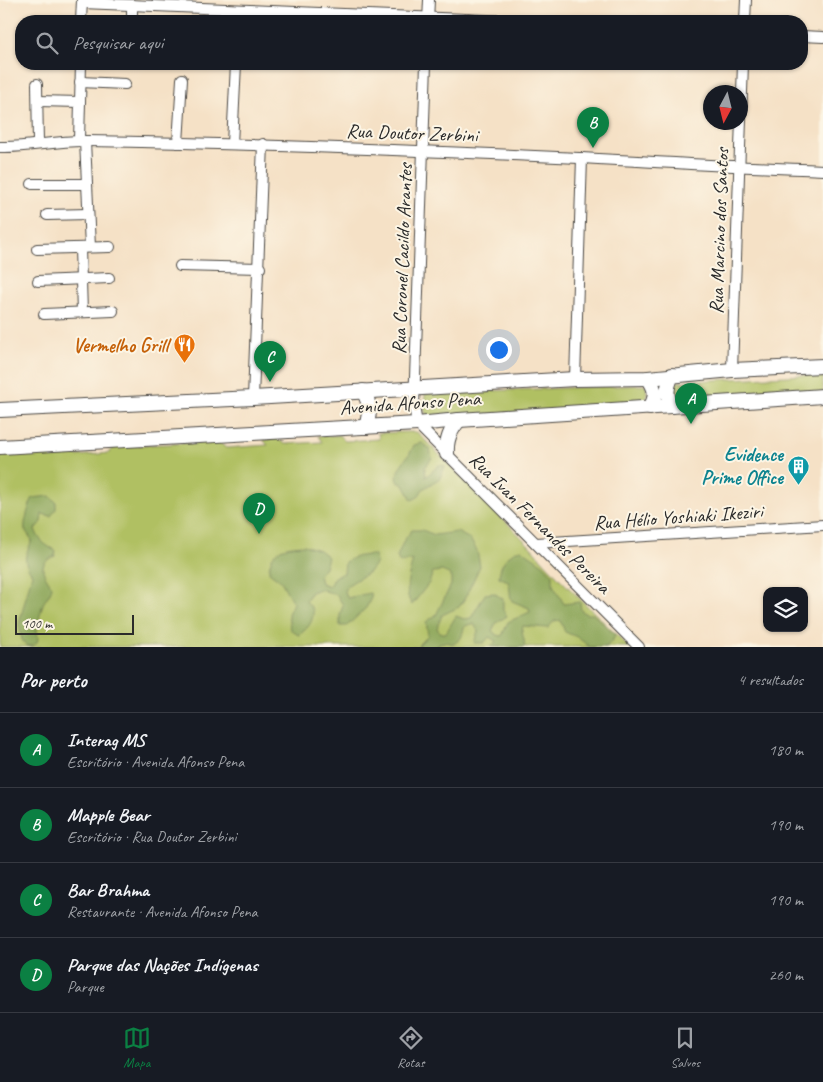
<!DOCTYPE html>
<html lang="pt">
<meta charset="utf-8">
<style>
body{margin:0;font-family:Caveat,sans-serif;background:#242831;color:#f1f3f6}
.controls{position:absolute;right:15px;bottom:15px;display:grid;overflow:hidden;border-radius:10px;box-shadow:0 1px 4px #0004}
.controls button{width:45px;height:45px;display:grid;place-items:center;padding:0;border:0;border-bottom:1px solid #363941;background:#171b24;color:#f1f3f6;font:25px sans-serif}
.compass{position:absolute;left:703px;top:85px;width:45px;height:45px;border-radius:50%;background:#171b24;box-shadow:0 1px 4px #0004;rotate:187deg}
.scale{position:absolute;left:15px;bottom:12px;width:119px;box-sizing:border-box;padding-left:5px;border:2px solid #2b2b2b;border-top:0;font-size:14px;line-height:18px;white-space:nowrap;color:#2b2b2b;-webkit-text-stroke:4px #fcf5e5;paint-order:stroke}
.you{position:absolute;left:498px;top:349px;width:18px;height:18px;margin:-12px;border:4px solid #fff;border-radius:50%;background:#1a73e8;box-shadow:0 0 0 8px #1a73e833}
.badge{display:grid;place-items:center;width:32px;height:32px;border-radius:50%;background:#0b8043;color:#fff;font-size:16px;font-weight:700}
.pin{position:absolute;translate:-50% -41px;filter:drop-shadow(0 1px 2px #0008)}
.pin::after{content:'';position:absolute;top:26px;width:18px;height:15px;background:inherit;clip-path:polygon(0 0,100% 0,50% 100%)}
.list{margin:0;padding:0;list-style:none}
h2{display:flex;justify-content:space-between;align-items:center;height:65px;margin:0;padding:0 20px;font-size:21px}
h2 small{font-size:16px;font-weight:400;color:#9ea1a6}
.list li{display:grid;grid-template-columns:32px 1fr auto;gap:15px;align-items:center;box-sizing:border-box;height:75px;padding:0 20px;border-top:1px solid #363941}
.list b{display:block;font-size:19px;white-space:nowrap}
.list p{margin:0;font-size:16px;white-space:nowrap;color:#9ea1a6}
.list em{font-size:16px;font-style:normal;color:#9ea1a6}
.icon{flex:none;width:28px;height:28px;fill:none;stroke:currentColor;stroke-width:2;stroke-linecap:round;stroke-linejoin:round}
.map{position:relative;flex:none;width:823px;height:647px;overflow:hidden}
.search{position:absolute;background:#171b24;box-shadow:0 1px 4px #0004;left:15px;right:15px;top:15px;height:55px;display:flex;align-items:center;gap:12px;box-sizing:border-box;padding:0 18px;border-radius:20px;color:#9ea1a6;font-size:19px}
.sheet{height:365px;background:#171b24}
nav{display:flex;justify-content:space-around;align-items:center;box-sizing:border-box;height:70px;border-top:1px solid #363941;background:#171b24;font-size:14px;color:#9ea1a6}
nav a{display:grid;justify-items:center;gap:2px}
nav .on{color:#0b8043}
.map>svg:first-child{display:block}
</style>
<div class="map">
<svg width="823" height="647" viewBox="0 0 823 647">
<rect width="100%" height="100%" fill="#fcf5e5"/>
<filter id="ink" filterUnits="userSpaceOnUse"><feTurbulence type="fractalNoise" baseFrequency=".02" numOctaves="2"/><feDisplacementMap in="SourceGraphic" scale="10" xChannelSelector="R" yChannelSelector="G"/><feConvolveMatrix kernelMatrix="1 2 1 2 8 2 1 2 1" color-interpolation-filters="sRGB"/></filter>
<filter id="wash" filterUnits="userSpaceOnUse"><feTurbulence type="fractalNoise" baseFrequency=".0096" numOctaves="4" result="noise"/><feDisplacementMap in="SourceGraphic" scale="20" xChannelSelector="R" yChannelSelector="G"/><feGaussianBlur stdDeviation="1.12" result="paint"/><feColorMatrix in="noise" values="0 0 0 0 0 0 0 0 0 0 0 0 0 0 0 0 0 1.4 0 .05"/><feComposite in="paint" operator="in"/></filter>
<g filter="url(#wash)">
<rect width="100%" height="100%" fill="#f5e1c6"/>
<g fill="#b0c062" stroke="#6e7646">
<path d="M823,374V396L677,404L673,387L677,382Z"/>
<path d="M646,385L647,395L645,404L427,418L424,408L425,394L431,393Z"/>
<path d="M407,432H417L526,542L559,578L629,647H0V454L66,451L77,456L109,453L115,446L219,442L226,448L268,445L263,440L278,439L285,444L322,442L318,436L339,435L345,441L379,439L378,433Z"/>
</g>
<g fill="#8ca658" stroke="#5c6842">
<path d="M422,443L430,449L432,458L425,467L426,477L439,465L445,466L440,478L423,489L418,497L412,500L404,485L398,482C394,466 409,459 414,445Z"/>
<path d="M50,496L56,502V509L51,516L42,514L41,522L35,529C39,541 45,545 56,551L55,556C37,563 42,573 52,586C51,595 44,599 42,607C41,610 37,628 37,630C37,634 39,638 37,642C34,646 31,646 27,646L22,640L19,624L32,574C21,558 26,556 32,540C30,537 27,533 25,530C23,525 30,502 33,498Z"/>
<path d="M412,530H422L435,535L457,532L470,539L477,551L480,566L465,598L459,607L442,615L437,628L440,633H446L456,616L464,619L471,618L485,594L494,593L503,599V610L507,616L496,623L492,631L497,635L502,636L508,622L530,612L529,608L512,601C509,595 511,589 508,581L499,577C500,563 508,553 521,549L544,565L553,575V585L564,604L580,602L581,610L586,614H593L615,635L613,640L606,647H590L577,637L565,632L560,620L554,621L548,628L523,626C520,634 526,639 524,647H491L496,641L489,637L484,643H474L478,631L474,624C461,625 465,629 461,638C460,639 455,643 454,644L445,642L439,643L437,647H418L419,644L428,635L426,622L436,615L451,585V575L442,571L433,572L429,583L412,605C403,592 409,574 413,560L400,563L397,557L404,540Z"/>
<path d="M304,545L319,550L328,557L325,567L319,575L321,583L329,586L334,577L344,573L345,562C355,556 363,555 375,555L376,563L369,572L348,585L345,591L347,598L370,593L371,598L366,608L347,626H340V615L343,605L337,595L320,589L311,592L306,601C308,604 312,607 313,611C314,622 306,631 298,635L290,629L288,614L293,603L281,581L269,572C270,548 284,546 304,545Z"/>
</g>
</g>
<g filter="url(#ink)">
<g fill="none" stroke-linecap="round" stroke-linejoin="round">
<defs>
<g id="minor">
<path d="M82,3L512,21"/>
<path d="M81,21L82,0"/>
<path d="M132,21V5"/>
<path d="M428,21L429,0"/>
<path d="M745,21L746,0"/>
<path d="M802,36L823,37"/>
<path d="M426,64L414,406L417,424L639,647"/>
<path d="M80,82L125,84"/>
<path d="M37,84L38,144"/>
<path d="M38,101L80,102"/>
<path d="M79,140L81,64"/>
<path d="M85,141L90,247"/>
<path d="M178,143L182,79"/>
<path d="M232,144L236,64"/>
<path d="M0,147C29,148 57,140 87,141C251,144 415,150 579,158C660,162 742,167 823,170"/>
<path d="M32,184H87"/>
<path d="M47,215L88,214"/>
<path d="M80,248L82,312"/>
<path d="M37,249L110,247"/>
<path d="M180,266L260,268"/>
<path d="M38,281L109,278"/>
<path d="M44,314L113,311"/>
<path d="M732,370L743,64"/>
<path d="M575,379L582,158"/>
<path d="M253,398L263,144"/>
<path d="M536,543L823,525"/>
</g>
<g id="secondary">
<path d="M672,375C667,387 665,395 672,406"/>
<path d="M648,378C656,389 657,396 650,408"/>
<path d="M363,391C371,404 370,413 366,427"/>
<path d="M0,410L253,398L575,379L648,378L732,370L823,366"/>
<path d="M0,447L417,424L459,420L823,396"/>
<path d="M447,454C446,440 450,431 459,420"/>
</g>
</defs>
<use href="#minor" stroke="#494642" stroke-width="12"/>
<use href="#secondary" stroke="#494642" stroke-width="16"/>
<use href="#minor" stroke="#fff" stroke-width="10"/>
<use href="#secondary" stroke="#fff" stroke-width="14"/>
</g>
</g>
<defs>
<symbol id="restaurant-pin" viewBox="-11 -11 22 30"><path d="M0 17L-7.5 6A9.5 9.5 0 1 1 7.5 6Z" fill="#e8710a" stroke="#fcf5e5"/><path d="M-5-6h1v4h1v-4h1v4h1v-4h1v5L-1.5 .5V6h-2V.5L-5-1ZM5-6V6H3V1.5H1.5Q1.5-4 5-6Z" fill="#fff"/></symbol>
<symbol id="building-pin" viewBox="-11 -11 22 30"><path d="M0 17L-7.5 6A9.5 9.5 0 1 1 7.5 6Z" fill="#0f9aa8" stroke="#fcf5e5"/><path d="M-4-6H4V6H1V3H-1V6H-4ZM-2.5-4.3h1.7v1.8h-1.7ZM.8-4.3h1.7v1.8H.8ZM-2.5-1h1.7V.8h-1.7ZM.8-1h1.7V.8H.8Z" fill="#fff"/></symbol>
</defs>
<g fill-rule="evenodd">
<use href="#restaurant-pin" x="172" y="332" width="25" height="34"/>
<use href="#building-pin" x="786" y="454" width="25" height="34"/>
</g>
<g text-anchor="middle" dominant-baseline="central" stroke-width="4" stroke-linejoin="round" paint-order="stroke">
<g font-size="20" fill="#2b2b2b" stroke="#fcf5e5">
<text transform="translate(412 133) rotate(2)">Rua Doutor Zerbini</text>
<text transform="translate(719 231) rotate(-88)">Rua Marcino dos Santos</text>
<text transform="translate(402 259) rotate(-88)">Rua Coronel Cacildo Arantes</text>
<text transform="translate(410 403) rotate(-4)">Avenida Afonso Pena</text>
<text transform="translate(678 517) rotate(-4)">Rua Hélio Yoshiaki Ikeziri</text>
<text transform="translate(540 523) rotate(45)">Rua Ivan Fernandes Pereira</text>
</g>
<g font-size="20" font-weight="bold" fill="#c56008" stroke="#fcf5e5" text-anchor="end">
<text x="168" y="345">Vermelho Grill</text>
</g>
<g font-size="20" font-weight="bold" fill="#0d838f" stroke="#fcf5e5" text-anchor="end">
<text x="783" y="454">Evidence<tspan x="783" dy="23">Prime Office</tspan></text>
</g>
</g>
</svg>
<div class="controls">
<button><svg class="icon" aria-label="layers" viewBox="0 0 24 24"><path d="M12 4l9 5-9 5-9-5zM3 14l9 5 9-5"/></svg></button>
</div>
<svg class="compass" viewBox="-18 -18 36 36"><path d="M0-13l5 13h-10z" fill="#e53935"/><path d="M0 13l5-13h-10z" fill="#9ea1a6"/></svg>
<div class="scale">100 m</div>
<div class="you"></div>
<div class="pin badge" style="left:691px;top:424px">A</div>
<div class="pin badge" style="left:593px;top:148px">B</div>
<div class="pin badge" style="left:270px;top:382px">C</div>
<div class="pin badge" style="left:259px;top:534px">D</div>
<div class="search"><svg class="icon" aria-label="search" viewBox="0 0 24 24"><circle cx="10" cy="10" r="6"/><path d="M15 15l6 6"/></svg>Pesquisar aqui</div>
</div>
<section class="sheet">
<h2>Por perto<small>4 resultados</small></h2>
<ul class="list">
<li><span class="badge">A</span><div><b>Interag MS</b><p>Escritório · Avenida Afonso Pena</p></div><em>180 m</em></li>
<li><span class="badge">B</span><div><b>Mapple Bear</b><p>Escritório · Rua Doutor Zerbini</p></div><em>190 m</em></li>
<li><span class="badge">C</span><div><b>Bar Brahma</b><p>Restaurante · Avenida Afonso Pena</p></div><em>190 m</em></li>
<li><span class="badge">D</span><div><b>Parque das Nações Indígenas</b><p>Parque</p></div><em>260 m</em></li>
</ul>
</section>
<nav>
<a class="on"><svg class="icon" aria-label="map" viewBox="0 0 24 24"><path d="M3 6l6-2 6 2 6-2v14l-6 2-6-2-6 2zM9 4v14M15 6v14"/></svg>Mapa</a>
<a><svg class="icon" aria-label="directions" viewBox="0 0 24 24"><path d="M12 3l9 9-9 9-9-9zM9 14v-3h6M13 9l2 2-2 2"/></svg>Rotas</a>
<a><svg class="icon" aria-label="saved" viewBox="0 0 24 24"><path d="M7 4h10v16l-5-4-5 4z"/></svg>Salvos</a>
</nav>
